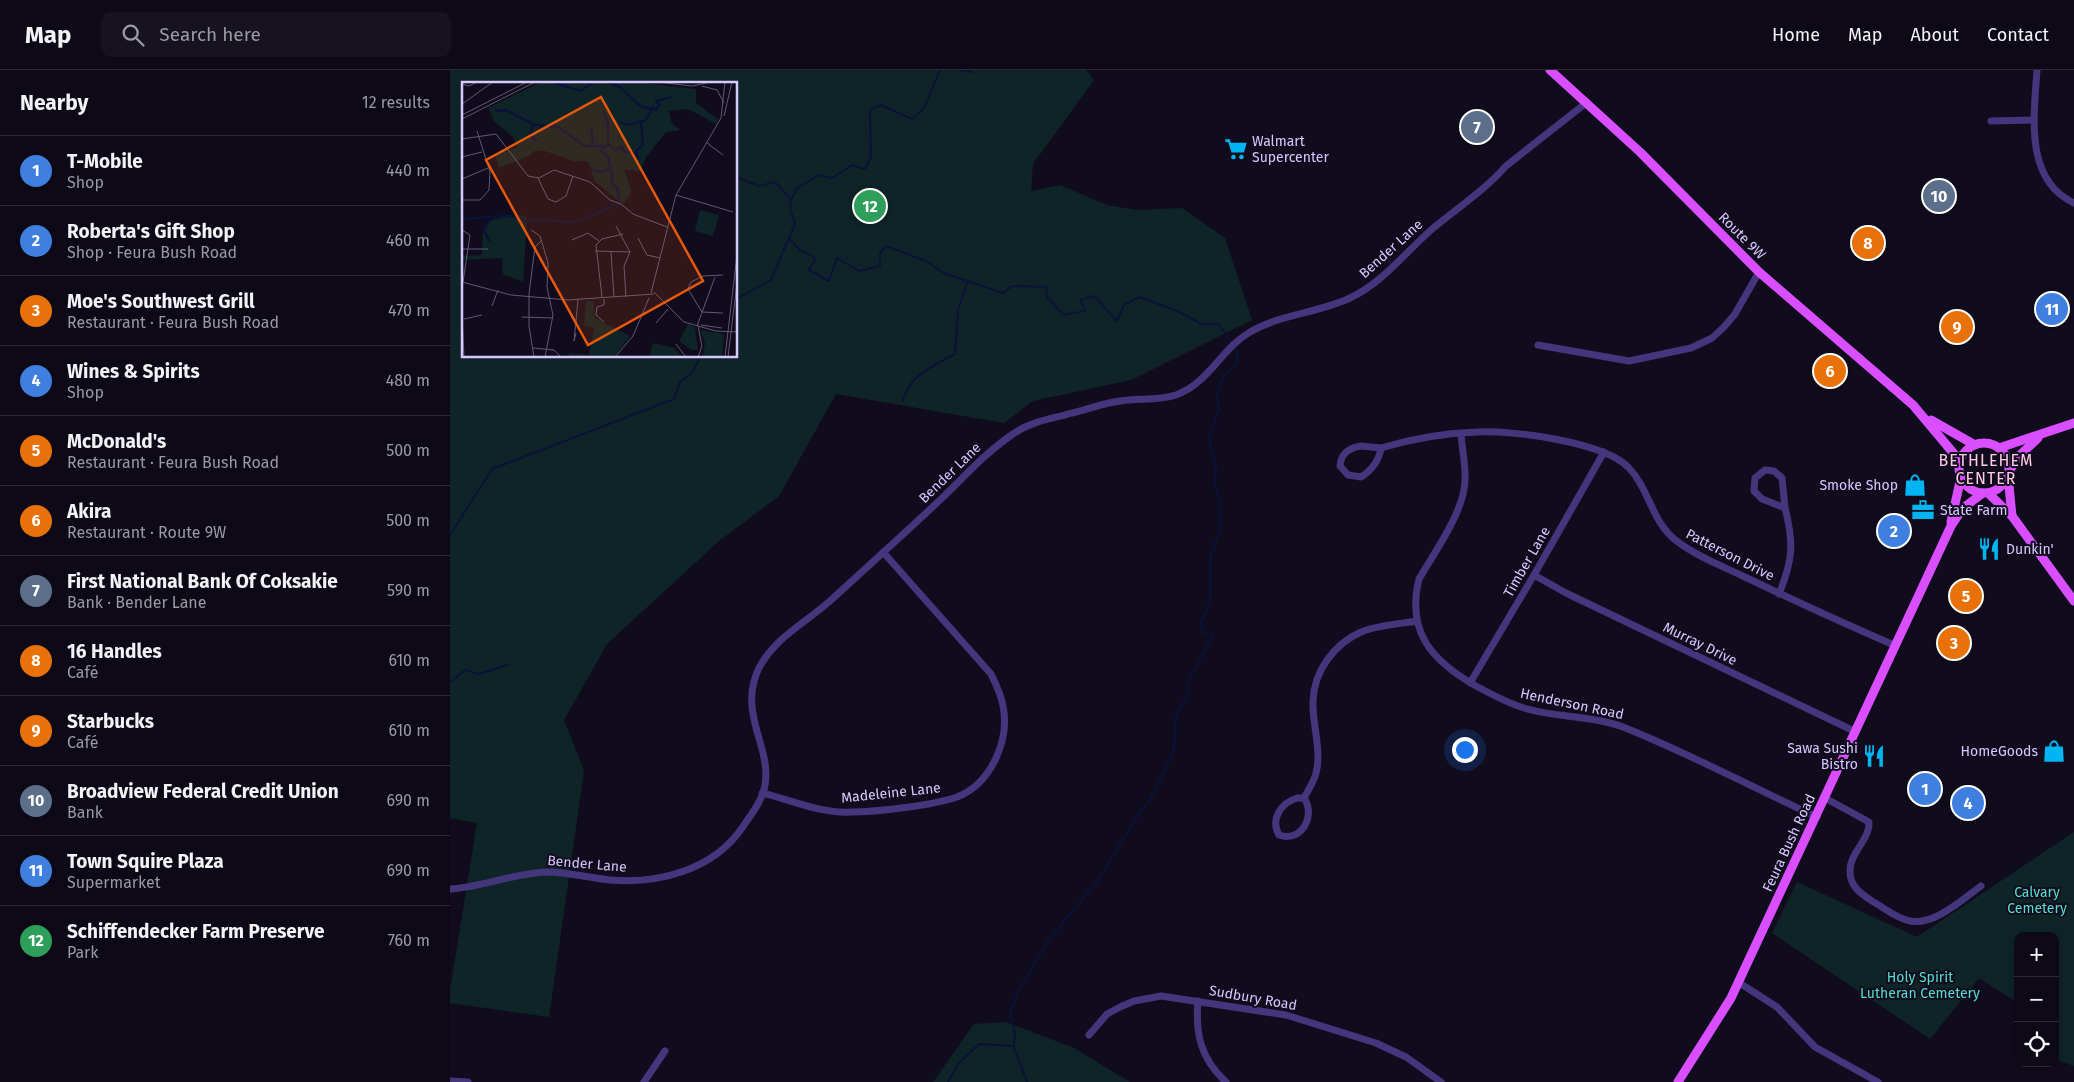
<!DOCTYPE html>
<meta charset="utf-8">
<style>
body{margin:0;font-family:"Fira Sans",sans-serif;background:#16121f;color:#f1f3f6}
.controls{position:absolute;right:15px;bottom:15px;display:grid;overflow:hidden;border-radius:10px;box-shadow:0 2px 8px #0003}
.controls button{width:45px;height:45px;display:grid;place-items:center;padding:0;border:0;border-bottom:1px solid #2d2a35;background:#0d0916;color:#f1f3f6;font:25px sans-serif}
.you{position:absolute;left:1014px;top:679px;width:18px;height:18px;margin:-12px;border:4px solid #fff;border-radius:50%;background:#1a73e8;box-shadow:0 0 0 8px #1a73e833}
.badge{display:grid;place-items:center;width:32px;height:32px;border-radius:50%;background:#0f766e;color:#fff;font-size:16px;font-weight:700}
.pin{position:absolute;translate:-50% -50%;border:2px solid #fff;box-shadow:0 1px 5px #0006}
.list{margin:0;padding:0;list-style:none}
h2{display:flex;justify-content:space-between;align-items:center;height:65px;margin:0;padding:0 20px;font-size:21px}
h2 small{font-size:16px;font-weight:400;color:#9a9aa1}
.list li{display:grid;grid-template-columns:32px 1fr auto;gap:15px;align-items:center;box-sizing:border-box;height:70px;padding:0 20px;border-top:1px solid #2d2a35}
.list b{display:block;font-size:19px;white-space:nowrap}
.list p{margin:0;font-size:16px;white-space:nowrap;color:#9a9aa1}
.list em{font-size:16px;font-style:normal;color:#9a9aa1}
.icon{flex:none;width:28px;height:28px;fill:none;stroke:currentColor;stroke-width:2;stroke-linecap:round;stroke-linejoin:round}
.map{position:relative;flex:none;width:1624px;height:1012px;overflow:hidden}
header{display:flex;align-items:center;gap:30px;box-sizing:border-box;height:70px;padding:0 25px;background:#0d0916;border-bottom:1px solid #2d2a35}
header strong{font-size:24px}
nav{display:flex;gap:28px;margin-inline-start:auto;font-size:18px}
.search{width:350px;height:45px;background:#16121f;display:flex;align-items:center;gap:12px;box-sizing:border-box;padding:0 18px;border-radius:10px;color:#9a9aa1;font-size:19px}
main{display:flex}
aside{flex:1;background:#0d0916}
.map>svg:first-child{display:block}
</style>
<header>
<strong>Map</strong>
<div class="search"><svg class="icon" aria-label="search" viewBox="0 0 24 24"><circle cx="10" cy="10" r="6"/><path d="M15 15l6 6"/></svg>Search here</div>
<nav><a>Home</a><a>Map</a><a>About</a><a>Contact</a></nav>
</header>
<main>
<aside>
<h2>Nearby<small>12 results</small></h2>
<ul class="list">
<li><span class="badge" style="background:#3f7fe0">1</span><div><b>T-Mobile</b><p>Shop</p></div><em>440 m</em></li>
<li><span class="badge" style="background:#3f7fe0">2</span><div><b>Roberta's Gift Shop</b><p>Shop · Feura Bush Road</p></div><em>460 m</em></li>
<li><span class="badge" style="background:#e8710a">3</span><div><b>Moe's Southwest Grill</b><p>Restaurant · Feura Bush Road</p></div><em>470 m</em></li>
<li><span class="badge" style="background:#3f7fe0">4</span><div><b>Wines &amp; Spirits</b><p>Shop</p></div><em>480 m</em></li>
<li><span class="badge" style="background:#e8710a">5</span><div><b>McDonald's</b><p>Restaurant · Feura Bush Road</p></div><em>500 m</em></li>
<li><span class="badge" style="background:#e8710a">6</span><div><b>Akira</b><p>Restaurant · Route 9W</p></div><em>500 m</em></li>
<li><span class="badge" style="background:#5c6f8a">7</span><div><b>First National Bank Of Coksakie</b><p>Bank · Bender Lane</p></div><em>590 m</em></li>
<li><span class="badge" style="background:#e8710a">8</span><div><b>16 Handles</b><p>Café</p></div><em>610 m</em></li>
<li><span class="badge" style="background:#e8710a">9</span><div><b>Starbucks</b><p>Café</p></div><em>610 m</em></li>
<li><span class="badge" style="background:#5c6f8a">10</span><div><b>Broadview Federal Credit Union</b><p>Bank</p></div><em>690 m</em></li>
<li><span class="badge" style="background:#3f7fe0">11</span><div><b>Town Squire Plaza</b><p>Supermarket</p></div><em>690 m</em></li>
<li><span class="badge" style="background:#2e9e5b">12</span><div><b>Schiffendecker Farm Preserve</b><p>Park</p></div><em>760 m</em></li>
</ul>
</aside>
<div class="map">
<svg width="1624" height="1012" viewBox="0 0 1624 1012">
<rect width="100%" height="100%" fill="#110c1d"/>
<g fill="#0f2427" fill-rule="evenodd">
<path d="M0,0H636L644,10L583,94L581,121L610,115L657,135L686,140L732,138L775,168L802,250L681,310L583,331L554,353L386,324L329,426L269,471L157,574L114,650L134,701L99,947L0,933V920L27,753L0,748ZM14,14H286V286H14Z"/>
<path d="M1624,762V996L1607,990L1609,960L1605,957V866H1568V933L1529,908L1480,969L1322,863L1347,812L1467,867Z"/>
<path d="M556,952L624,978L680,1012H483L524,954Z"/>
</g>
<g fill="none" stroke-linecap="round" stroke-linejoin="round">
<g stroke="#091339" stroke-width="2">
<path d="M490,0L474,38L462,49L431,35L420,40L421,87L415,99L402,95L382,108L369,105L347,118L341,130L340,138L345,154L339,168L350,180L366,188L359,200L379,211L387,188L409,201L430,196V183L436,176L476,191L494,203L553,223L562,216L596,217L597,227L614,245L635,241L630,230L644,226L667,251L674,235L689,227L725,240L752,254H769L781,273"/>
<path d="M511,0L522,2L523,0"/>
<path d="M286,107L309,116L325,112L341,129"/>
<path d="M286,229L321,210L339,168"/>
<path d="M271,286H272"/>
<path d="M453,331C459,305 483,296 505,284L508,240L518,210"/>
<path d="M0,465L42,399L224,329L230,312L242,303L251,286"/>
<path d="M0,612L15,600L29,604L60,594"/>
<path d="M564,977L577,1012"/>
<path d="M498,1012L508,994L529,974L564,976L565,962L560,943L568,922L599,869L647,812L691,740L700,730L724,680L726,646L738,625L737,613L763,565L752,562L751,551L760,532V487L770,460V433L765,415L766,397L759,368L769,339L767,323L774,306L787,294V282L785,279"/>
</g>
<g stroke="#44367c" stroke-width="7">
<path d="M1587,0C1584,45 1574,110 1624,133"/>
<path d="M1541,51L1584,50"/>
<path d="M1088,275L1179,291L1241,278L1262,268L1274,257L1285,244L1309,202"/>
<path d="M1011,364C1012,379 1016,396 1015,411C1014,442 984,483 969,509C956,562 982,591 1026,616C1041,624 1057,633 1074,638C1107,648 1145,645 1178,659C1242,685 1304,718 1367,747"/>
<path d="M911,376L931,378C929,391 922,400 911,407L898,405L890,396C891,383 899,378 911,376Z"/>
<path d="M931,378C961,369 995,363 1027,362C1062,360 1155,372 1179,398C1200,420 1202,454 1228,472C1248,487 1272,496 1295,507C1345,531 1395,554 1446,576"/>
<path d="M1315,400L1324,401L1332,408L1335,438L1312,429L1304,421L1305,408Z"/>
<path d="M1084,505L1116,523L1406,662"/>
<path d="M1329,524C1343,490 1344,473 1335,438"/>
<path d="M1020,613L1084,505L1154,382"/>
<path d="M312,723C341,730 372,744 401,742C427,742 484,735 507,727C541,714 560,670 553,636C551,624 546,614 541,604L433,482"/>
<path d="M847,728H854C866,745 852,773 829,765C820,749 831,733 847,728Z"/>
<path d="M854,728C858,720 864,712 866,703C872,680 862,654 863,631C864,601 884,574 911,562C928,555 949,554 967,551"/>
<path d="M1375,728L1419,752C1420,770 1399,783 1400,802C1400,816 1411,824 1422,831C1433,837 1447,849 1460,851C1484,856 1513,829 1531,816"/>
<path d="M0,819C33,817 64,803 97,802C118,802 139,808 160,810C209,814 263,800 292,758C300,746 313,730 315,715C322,677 287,643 309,598C324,568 357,552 381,530C417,497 454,464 490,430C514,407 535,383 563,364C581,351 602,349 622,343C638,339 654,333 670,331C688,328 708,331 726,325C759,313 771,279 800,262C831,244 868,243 900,228C932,213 955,183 981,160C1006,139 1034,121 1056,96L1136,33"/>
<path d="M1288,912L1327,937L1365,977L1428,1012"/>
<path d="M748,931C745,964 751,989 776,1012"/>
<path d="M639,965L657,944L670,937L684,931L711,926L836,945L926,973L956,987L991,1012"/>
<path d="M0,1011L18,1012"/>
<path d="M194,1012L215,981"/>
</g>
<g stroke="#d94fff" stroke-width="9">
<path d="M1100,0L1190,82L1309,202L1463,335L1510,391"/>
<path d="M1481,350L1525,375"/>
<circle cx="1534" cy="398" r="25"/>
<path d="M1549,378L1624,353"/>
<path d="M1559,402L1567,388L1588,368"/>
<path d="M1558,406L1562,446"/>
<path d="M1538,423L1562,446L1624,531"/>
<path d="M1501,452L1511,407"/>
<path d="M1228,1012L1281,928L1501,456L1513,438L1533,423"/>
</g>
</g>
<defs>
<symbol id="supermarket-bare" viewBox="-9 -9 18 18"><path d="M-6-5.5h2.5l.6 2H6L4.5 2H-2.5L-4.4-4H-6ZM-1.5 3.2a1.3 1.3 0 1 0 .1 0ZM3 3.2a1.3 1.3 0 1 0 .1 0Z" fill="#01b4f2" stroke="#110c1d" stroke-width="2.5" paint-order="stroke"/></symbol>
<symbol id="shop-bare" viewBox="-9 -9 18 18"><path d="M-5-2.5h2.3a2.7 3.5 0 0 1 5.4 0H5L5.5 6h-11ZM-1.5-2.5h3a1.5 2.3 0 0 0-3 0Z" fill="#01b4f2" stroke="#110c1d" stroke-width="2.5" paint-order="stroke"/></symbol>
<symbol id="office-bare" viewBox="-9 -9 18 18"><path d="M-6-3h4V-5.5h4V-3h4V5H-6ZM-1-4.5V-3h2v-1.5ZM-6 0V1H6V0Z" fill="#01b4f2" stroke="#110c1d" stroke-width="2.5" paint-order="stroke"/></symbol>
<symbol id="restaurant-bare" viewBox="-9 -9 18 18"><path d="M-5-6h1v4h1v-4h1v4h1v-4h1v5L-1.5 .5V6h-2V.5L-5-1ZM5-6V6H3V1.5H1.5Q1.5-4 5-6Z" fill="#01b4f2" stroke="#110c1d" stroke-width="2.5" paint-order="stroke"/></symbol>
</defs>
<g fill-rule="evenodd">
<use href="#supermarket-bare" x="770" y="63" width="32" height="32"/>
<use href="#shop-bare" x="1449" y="399" width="32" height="32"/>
<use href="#office-bare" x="1457" y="424" width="32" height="32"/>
<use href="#restaurant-bare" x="1523" y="463" width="32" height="32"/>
<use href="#shop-bare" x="1588" y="665" width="32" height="32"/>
<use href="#restaurant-bare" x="1408" y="670" width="32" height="32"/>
</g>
<g text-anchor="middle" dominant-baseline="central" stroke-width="4" stroke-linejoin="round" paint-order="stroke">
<g font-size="14" fill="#d7c8ff" stroke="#110c1d" text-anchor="start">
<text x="802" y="71">Walmart<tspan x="802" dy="16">Supercenter</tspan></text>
<text x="1448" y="415" text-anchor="end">Smoke Shop</text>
<text x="1490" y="440">State Farm</text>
<text x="1556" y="479">Dunkin'</text>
<text x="1408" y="678" text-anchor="end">Sawa Sushi<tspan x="1408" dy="16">Bistro</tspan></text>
<text x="1588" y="681" text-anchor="end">HomeGoods</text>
</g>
<g font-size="14" fill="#d7c8ff" stroke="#110c1d">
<text transform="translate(1292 166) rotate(45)">Route 9W</text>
<text transform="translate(941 179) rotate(-42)">Bender Lane</text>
<text transform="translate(500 403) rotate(-44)">Bender Lane</text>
<text transform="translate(1280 485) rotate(27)">Patterson Drive</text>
<text transform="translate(1077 492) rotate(-60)">Timber Lane</text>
<text transform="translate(1250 574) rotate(26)">Murray Drive</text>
<text transform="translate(1122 634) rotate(12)">Henderson Road</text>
<text transform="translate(441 723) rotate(-6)">Madeleine Lane</text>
<text transform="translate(1339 773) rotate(-65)">Feura Bush Road</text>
<text transform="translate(137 794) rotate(5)">Bender Lane</text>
<text transform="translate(803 928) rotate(10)">Sudbury Road</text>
</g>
<g font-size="14" fill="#55ded1" stroke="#110c1d">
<text x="1587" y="822">Calvary<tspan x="1587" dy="16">Cemetery</tspan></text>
<text x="1470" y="907">Holy Spirit<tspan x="1470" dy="16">Lutheran Cemetery</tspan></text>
</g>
<g font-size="16" letter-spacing="1" fill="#ffcae3" stroke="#110c1d">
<text x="1536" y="390">BETHLEHEM<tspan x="1536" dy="18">CENTER</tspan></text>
</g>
</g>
<g transform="translate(12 12)">
<rect width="275" height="275" fill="#110c1d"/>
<path d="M79,0H174L234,7V21L256,37L254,42L226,27L207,29L209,40L218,48L204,50L184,75L178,89L162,88L169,107L168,113L161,122L133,100L126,79H111L83,69H72L67,74L37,86L33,73L55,65L51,55L32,39L26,26ZM238,128L257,133L251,154L233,149ZM46,133L63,134L65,138L61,200L41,192L40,176L0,178V174L20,173L21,147L25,140ZM124,219H131L133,236L168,254L152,275H107V271L126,273L128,268L132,246L122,244ZM226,242L233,245L236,268H229L217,259ZM238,248L262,252L260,275H241L243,261ZM191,261L212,266L220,275H187Z" fill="#0f2427"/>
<path fill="none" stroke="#091339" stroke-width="2.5" d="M145,0L158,5L178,24L190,27M93,1L118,9L132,0M33,29L44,28L73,43L96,45L123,64H141M141,29L146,41V61M157,40L167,43L180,39M72,42L68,53L75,59M129,46L131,62M129,87L138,90L147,87M157,120L156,107L149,100L151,96L146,75L138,68L147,62L153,68L160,65L162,70H170L176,75L174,69L181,63L179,39H183L191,26L194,28L197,23L194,19L210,15M0,137L43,134L61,136L63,140L70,137L107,140L122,137L156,121M28,160L22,148L29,137"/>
<path fill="none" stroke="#605777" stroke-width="1" d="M196,0L230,4L249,0M0,2L7,4L15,0M240,4L255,8L262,21M0,22L31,0M0,33L65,0M262,34L270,0M0,37L73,0M0,57L34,52L66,94L77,96L92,88L128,100L148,118L159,122L171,132L205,145M245,61L261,73M0,75L20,70M76,96L86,117L94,120L104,114L111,94M0,97L26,86M214,113L271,130M0,118H18L27,108L28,90L15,49M154,144L168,170L162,184L164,215M0,148L8,153L1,200M69,148L78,154L86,181L85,205L91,233L83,275M176,156L185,173L198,176M110,158L126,151L137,159M0,167H26M133,169L168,170M149,170L152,215M261,193L241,194L229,200L226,207L240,230L261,231M0,200L49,213L106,218L192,212M192,210L222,240L254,249L275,250M189,211L214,113L259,36L263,0M140,215L134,163L140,157L161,152M30,224L36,208M0,234L2,275M60,235L91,236M2,237L20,233M142,240L134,233L135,225L142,223V217M194,241L206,227M239,243L260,246M235,244L253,195M114,251L112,259L116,218M214,262L224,275M71,266L92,268L99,275M72,275L67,244V212L73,165L80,158M153,275L171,254L187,216M236,275L240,264L236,244M263,275L275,173M266,275L275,201"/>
<path fill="#e8590c" fill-opacity="0.15" stroke="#e8590c" stroke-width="2.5" d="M139,15L241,199L126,263L24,78Z"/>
<rect width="275" height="275" fill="none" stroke="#d7c8ff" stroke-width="2.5"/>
</g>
</svg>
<div class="controls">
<button>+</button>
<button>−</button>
<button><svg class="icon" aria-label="locate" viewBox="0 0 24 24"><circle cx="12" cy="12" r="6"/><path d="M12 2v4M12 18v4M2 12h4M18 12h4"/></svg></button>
</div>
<div class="you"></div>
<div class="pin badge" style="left:1475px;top:719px;background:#3f7fe0">1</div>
<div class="pin badge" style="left:1444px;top:461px;background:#3f7fe0">2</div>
<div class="pin badge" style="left:1504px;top:573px;background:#e8710a">3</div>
<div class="pin badge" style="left:1518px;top:733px;background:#3f7fe0">4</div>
<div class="pin badge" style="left:1516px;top:526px;background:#e8710a">5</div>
<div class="pin badge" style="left:1380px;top:301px;background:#e8710a">6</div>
<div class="pin badge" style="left:1027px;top:57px;background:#5c6f8a">7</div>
<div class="pin badge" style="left:1418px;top:173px;background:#e8710a">8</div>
<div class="pin badge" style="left:1507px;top:257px;background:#e8710a">9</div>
<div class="pin badge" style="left:1489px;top:126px;background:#5c6f8a">10</div>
<div class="pin badge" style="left:1602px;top:239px;background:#3f7fe0">11</div>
<div class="pin badge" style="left:420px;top:136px;background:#2e9e5b">12</div>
</div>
</main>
